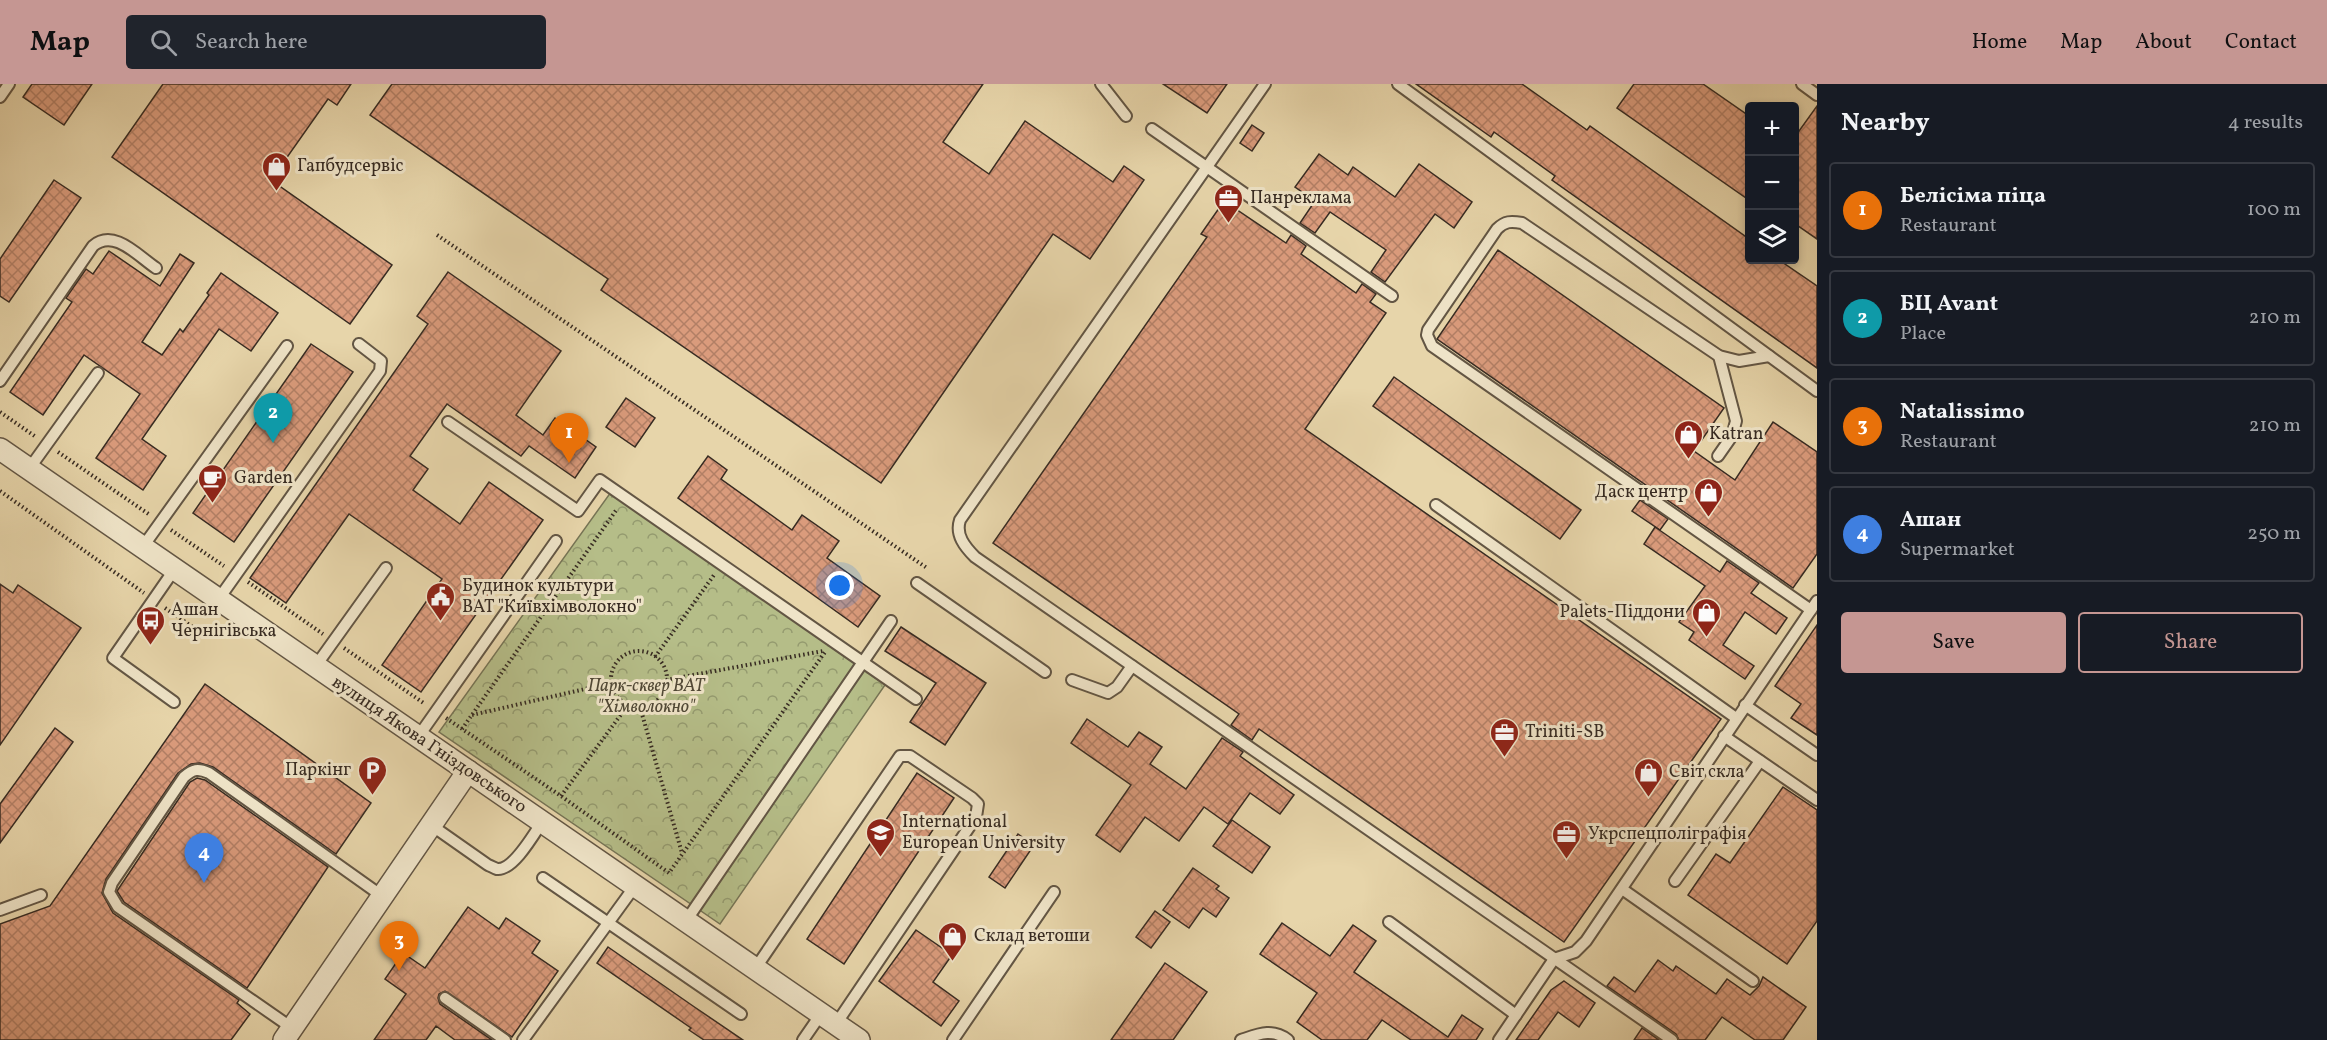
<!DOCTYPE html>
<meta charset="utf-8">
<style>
body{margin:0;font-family:Vollkorn,serif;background:#20242c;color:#f1f3f6}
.controls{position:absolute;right:18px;top:18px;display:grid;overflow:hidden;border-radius:6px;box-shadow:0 3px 9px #0003}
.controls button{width:54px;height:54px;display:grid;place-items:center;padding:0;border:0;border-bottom:2px solid #363941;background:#171b24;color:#f1f3f6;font:30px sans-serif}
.you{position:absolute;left:840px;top:502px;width:21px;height:21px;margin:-15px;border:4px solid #fff;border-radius:50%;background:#1a73e8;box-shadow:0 0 0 9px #1a73e833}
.badge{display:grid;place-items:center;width:39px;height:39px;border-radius:50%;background:#c59692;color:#fff;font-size:20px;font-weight:700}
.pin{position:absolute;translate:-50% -50px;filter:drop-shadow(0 2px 3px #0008)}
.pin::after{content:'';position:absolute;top:32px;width:21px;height:18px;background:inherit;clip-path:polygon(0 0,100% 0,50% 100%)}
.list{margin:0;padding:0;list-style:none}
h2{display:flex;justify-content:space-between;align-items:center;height:78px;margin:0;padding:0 24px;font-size:26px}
h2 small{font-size:20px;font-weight:400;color:#9ea1a6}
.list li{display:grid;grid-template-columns:39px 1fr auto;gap:18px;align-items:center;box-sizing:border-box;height:96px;margin:0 12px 12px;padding:0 12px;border:2px solid #363941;border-radius:6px}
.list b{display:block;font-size:22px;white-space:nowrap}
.list p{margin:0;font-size:20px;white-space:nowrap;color:#9ea1a6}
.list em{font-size:20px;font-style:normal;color:#9ea1a6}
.actions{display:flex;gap:12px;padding:18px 24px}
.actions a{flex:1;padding:14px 0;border:2px solid #c59692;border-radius:6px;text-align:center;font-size:21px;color:#c59692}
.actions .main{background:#c59692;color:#111}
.icon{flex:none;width:33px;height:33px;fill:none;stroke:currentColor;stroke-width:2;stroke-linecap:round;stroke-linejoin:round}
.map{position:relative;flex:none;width:1817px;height:956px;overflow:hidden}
header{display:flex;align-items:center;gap:36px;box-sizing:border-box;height:84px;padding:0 30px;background:#c59692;color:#111}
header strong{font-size:28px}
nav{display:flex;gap:33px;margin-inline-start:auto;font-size:21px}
.search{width:420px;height:54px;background:#20242c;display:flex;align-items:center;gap:15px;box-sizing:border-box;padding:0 21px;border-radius:6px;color:#9ea1a6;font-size:22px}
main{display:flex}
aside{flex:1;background:#171b24}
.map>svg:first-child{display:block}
</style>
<header>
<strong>Map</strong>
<div class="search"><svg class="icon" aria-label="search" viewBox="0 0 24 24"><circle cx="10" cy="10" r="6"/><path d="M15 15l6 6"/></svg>Search here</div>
<nav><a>Home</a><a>Map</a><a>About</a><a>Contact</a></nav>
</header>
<main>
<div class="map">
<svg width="1817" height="956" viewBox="0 0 1817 956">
<defs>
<pattern id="park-crowns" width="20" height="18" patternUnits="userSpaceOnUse" patternTransform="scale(1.5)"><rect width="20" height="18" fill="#b5bd88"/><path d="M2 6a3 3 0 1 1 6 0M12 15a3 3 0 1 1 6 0" fill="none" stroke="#949a6f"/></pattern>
<pattern id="building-cross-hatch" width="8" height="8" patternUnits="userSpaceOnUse" patternTransform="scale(1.5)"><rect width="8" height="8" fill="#da9b7c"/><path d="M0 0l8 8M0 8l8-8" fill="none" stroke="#b27f65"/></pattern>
</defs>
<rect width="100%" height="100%" fill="#e7d5aa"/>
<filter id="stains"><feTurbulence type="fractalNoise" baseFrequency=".00333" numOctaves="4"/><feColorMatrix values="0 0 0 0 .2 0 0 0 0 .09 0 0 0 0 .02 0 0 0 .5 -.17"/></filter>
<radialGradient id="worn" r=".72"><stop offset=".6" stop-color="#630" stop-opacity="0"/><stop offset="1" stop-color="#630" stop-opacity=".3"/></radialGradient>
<path fill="url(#park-crowns)" stroke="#767455" stroke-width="1.5" d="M611,408L885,601L720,840L439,648Z"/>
<g fill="url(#building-cross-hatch)" stroke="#372b22" stroke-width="1.5">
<path d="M32,0H92L64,41L23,13Z"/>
<path d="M163,0H351L337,21L328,15L271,96L392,181L350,240L112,73Z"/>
<path d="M392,0H983L943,58L989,90L1025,37L1113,98L1124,82L1144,96L1090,175L1053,150L881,399L601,206L608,195L370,31Z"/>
<path d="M1163,0H1227L1207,29Z"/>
<path d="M1416,0H1522L1587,46L1590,42L1749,155V176H1779L1817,202V284L1552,96L1555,92L1494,48L1491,53Z"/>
<path d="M1634,0H1703L1749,32V116L1617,24Z"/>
<path d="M1817,22V155L1794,139V54Z"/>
<path d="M1252,41L1264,49L1252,67L1240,59Z"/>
<path d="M1319,70L1348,91L1353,83L1395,113L1419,80L1472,118L1454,144L1435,130L1385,198L1371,188L1386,166L1330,128L1315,149L1300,139L1315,117L1295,103Z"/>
<path d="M54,96L81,114L9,218L0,212V175Z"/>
<path d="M1224,117L1286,159L1291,151L1306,162L1301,170L1356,209L1362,200L1376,210L1370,218L1386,229L1305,345L1721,635L1564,858L1259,645L1252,656L1231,641L1239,630L993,459L1207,153L1201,150Z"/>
<path d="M1498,166L1724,324L1694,367L1735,396L1773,338L1817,368V470L1793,504L1437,255Z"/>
<path d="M109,167L160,202L180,170L194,179L142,258L162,271L180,245L183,248L209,211L207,209L221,189L278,229L251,267L219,245L142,355L166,372L143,406L96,374L140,310L84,271L43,331L10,308L72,218L66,214L86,185L93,190Z"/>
<path d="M448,188L561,267L516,331L543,351L555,334L596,363L575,394L529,362L521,372L447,320L410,372L428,385L413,406L460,440L489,398L543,436L421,608L382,581L442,495L349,430L286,519L250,494L428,240L417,232Z"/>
<path d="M311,260L353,288L234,458L193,429Z"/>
<path d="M1394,293L1581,426L1560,455L1373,322Z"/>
<path d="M626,314L655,334L635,363L606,343Z"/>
<path d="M708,372L727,386L721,395L792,446L802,431L839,457L827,474L880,512L858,543L678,414Z"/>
<path d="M1640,416L1668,435L1660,446L1632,427Z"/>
<path d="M1655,443L1720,488L1727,477L1759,499L1751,509L1787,534L1776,550L1745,528L1723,561L1754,582L1745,595L1689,556L1694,548L1679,538L1705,502L1644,460Z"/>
<path d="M0,500L13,509L18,501L81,544L0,661Z"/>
<path d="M1817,541V651L1791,634L1801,620L1775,602Z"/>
<path d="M901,543L986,599L945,661L910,638L936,599L885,567Z"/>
<path d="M205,600L371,719L336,770L213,683L200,679L191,680L178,689L106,795L102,809L113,829L239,916L237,919L250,930L231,956H0V840L50,822Z"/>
<path d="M1087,635L1128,663L1139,648L1162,663L1150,680L1186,705L1222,654L1243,668L1240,672L1294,711L1280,730L1250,709L1228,740L1204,723L1179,757L1145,733L1120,768L1096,751L1131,701L1071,659Z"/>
<path d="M55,644L73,658L0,759V720Z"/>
<path d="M917,689L954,714L844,880L807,855Z"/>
<path d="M197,694L205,696L328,783L247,904L124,818L117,807L190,698Z"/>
<path d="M1783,703L1817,726V837L1787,880L1688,811L1716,770L1730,779Z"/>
<path d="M1232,736L1270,763L1252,789L1213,762Z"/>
<path d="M1018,750L1034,761L1005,804L989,793Z"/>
<path d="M1193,784L1219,802L1216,805L1229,814L1216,833L1203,824L1189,844L1163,826Z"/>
<path d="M468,823L499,845L506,834L540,857L532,869L558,887L512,953L445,907L439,910L438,914L440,920L492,956H455L436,942L426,956H374L406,910L385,895L403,869L425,884Z"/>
<path d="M1155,827L1170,838L1151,864L1136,853Z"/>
<path d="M1282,839L1330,872L1353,841L1376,857L1354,888L1448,953L1462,931L1483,945L1476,956H1411L1382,936L1367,956H1322L1297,938L1317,909L1260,870Z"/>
<path d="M916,846L952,871L933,898L959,917L941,942L879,897Z"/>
<path d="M608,863L693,922L743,956H704L689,946L691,944L597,879Z"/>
<path d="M1658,876L1673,887L1676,882L1716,910L1727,895L1750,911L1759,902L1763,893L1806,923L1783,956H1755L1722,933L1705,956H1679L1676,950L1607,902L1614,893L1635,908Z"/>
<path d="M1165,879L1207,908L1173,956H1111Z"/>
<path d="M1564,897L1595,919L1579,943L1558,928L1538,956H1516L1551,906Z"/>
<path d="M1642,944L1659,956H1634Z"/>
</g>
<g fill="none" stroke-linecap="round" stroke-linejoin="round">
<defs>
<g id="lane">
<path d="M1101,0L1126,32"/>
<path d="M1265,0L960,436C955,451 965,463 975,473L1672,956"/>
<path d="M1398,0L1817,307"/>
<path d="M1802,0L1817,11"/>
<path d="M0,13L9,0"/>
<path d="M1152,45L1392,212"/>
<path d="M1769,272L1739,277L1719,272L1522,139C1511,137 1505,137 1497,145L1428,246L1427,251L1432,262L1811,526"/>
<path d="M0,297L93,162C114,144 138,172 156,184"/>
<path d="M448,338L578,427L600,396L916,615"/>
<path d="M1718,372L1732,352L1736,337L1719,272"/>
<path d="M29,385L98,289"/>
<path d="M1436,421L1736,634"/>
<path d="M142,464L287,262"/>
<path d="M917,499L1045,588"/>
<path d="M218,516L380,287L381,277L359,260"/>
<path d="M315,583L386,484"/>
<path d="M1072,596L1108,609L1117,603L1132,582"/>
<path d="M174,618L113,574L174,486"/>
<path d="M1745,621L1817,671"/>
<path d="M1724,652L1817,716"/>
<path d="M418,653L556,457"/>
<path d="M431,741L488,781C491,782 494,784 497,785C513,787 534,750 542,738"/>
<path d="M543,794L741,930"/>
<path d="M1675,797L1760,677"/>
<path d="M1622,805L1753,897"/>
<path d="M0,826L41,811"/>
<path d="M686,837L891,537"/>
<path d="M1389,838L1516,931"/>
<path d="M755,885L900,672H910L972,714L978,720L976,733L836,940"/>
<path d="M445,914L505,956"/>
<path d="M292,944L118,823L109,808L112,799L184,693C193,685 198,684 209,689L382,812"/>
<path d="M523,956L635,802"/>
<path d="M803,956L821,930"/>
<path d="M953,956L1054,808"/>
<path d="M1241,956C1259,950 1272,944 1288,956"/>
<path d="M1499,956L1554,875L1575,868L1586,857L1817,517"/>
</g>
<g id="street">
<path d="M0,365L859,956"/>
<path d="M284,956L468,687"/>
</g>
</defs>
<use href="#lane" stroke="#635644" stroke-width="14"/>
<use href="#street" stroke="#635644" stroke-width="24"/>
<g stroke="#372b22" stroke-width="4" stroke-dasharray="1.5 3" stroke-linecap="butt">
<path d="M437,151L927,484"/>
<path d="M0,328L36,353"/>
<path d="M58,368L150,431"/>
<path d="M0,407L144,509"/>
<path d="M171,446L224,482"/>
<path d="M248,498L323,550"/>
<path d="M165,524L197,546"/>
<path d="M344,564L425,620"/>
<circle cx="639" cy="595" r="28"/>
<path d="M655,573L714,491"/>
<path d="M666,596L823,567"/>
<path d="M640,623L682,769"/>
<path d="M472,631L611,599"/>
<path d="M446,634L561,712L669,789L825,568"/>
<path d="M462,645L617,425"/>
<path d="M561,712L628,621"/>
</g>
<use href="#lane" stroke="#efe4c8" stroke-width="10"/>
<use href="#street" stroke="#efe4c8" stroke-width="21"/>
</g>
<defs>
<symbol id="shop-pin" viewBox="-11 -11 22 30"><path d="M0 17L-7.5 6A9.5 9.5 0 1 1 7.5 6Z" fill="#8f2418" stroke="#efe4c8"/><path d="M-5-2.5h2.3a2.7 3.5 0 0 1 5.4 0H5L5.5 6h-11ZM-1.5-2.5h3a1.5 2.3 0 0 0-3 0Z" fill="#fff"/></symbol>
<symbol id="office-pin" viewBox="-11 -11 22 30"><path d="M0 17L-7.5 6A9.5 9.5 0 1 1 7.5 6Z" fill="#8f2418" stroke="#efe4c8"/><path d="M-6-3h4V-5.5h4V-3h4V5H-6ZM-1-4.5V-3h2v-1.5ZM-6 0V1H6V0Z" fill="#fff"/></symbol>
<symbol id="cafe-pin" viewBox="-11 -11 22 30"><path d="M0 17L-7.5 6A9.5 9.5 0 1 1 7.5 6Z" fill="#8f2418" stroke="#efe4c8"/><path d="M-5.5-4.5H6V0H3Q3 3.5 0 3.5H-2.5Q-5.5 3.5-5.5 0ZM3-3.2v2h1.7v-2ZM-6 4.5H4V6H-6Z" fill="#fff"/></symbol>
<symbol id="civic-pin" viewBox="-11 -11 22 30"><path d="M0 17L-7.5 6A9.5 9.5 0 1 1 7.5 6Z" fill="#8f2418" stroke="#efe4c8"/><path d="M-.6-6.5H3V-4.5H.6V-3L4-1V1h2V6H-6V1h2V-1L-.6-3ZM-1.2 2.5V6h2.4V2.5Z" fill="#fff"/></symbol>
<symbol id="bus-pin" viewBox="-11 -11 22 30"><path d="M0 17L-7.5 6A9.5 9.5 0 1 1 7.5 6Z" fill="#8f2418" stroke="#efe4c8"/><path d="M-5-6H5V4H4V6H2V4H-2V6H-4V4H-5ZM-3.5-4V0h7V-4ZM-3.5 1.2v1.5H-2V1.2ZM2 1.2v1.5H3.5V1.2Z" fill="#fff"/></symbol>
<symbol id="parking-pin" viewBox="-11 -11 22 30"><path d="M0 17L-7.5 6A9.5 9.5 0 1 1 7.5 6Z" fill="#8f2418" stroke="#efe4c8"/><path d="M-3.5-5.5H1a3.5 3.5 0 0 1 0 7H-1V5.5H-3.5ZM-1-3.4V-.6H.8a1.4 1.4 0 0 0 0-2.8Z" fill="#fff"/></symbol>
<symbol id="university-pin" viewBox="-11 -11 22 30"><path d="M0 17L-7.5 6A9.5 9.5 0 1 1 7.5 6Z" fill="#8f2418" stroke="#efe4c8"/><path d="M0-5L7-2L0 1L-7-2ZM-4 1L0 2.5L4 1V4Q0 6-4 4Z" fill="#fff"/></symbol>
</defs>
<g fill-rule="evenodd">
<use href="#shop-pin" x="260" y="66" width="33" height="45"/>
<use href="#office-pin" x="1212" y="98" width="33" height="45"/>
<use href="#shop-pin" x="1672" y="334" width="33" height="45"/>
<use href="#cafe-pin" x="196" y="378" width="33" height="45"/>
<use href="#shop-pin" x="1692" y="392" width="33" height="45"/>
<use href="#civic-pin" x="424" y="496" width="33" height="45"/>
<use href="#shop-pin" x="1690" y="512" width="33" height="45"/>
<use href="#bus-pin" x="134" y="520" width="33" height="45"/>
<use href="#office-pin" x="1488" y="632" width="33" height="45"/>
<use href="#parking-pin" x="356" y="670" width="33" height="45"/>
<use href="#shop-pin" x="1632" y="672" width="33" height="45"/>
<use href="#university-pin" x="864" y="732" width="33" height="45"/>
<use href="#office-pin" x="1550" y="734" width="33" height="45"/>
<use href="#shop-pin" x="936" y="836" width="33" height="45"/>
</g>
<g text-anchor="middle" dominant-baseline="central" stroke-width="6" stroke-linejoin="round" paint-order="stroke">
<g font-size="18" fill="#372b22" stroke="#efe4c8" text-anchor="start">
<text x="297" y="82">Гапбудсервіс</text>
<text x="1250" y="114">Панреклама</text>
<text x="1709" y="350">Katran</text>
<text x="234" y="394">Garden</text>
<text x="1688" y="408" text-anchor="end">Даск центр</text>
<text x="462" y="502">Будинок культури<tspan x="462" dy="21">ВАТ "Київхімволокно"</tspan></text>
<text x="171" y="526">Ашан<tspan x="171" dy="21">Чернігівська</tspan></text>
<text x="1685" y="528" text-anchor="end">Palets-Піддони</text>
<text x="1525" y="648">Triniti-SB</text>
<text x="351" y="686" text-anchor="end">Паркінг</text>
<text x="1669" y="688">Світ скла</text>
<text x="902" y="738">International<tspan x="902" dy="21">European University</tspan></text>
<text x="1588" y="750">Укрспецполіграфія</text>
<text x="974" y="852">Склад ветоши</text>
</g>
<g font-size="18" font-style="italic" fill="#504836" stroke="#efe4c8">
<text x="646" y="602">Парк-сквер ВАТ<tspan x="646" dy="21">"Хімволокно"</tspan></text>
</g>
<g font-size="18" fill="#372b22" stroke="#efe4c8">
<text transform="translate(429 661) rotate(34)">вулиця Якова Гніздовського</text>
</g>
</g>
<rect width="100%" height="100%" filter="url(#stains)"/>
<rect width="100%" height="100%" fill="url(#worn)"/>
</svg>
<div class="controls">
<button>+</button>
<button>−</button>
<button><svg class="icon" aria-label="layers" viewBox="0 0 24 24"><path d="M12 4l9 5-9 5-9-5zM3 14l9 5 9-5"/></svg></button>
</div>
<div class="you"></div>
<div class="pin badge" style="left:569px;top:379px;background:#e8710a">1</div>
<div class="pin badge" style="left:273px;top:359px;background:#0f9aa8">2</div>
<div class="pin badge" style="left:399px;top:887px;background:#e8710a">3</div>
<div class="pin badge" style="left:204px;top:799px;background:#3f7fe0">4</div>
</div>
<aside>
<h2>Nearby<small>4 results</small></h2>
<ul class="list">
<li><span class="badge" style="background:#e8710a">1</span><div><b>Белісіма піца</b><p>Restaurant</p></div><em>100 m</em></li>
<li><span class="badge" style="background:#0f9aa8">2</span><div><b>БЦ Avant</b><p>Place</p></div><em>210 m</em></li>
<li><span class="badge" style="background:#e8710a">3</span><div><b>Natalissimo</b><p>Restaurant</p></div><em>210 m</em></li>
<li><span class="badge" style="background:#3f7fe0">4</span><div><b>Ашан</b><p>Supermarket</p></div><em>250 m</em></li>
</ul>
<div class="actions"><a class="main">Save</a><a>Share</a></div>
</aside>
</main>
